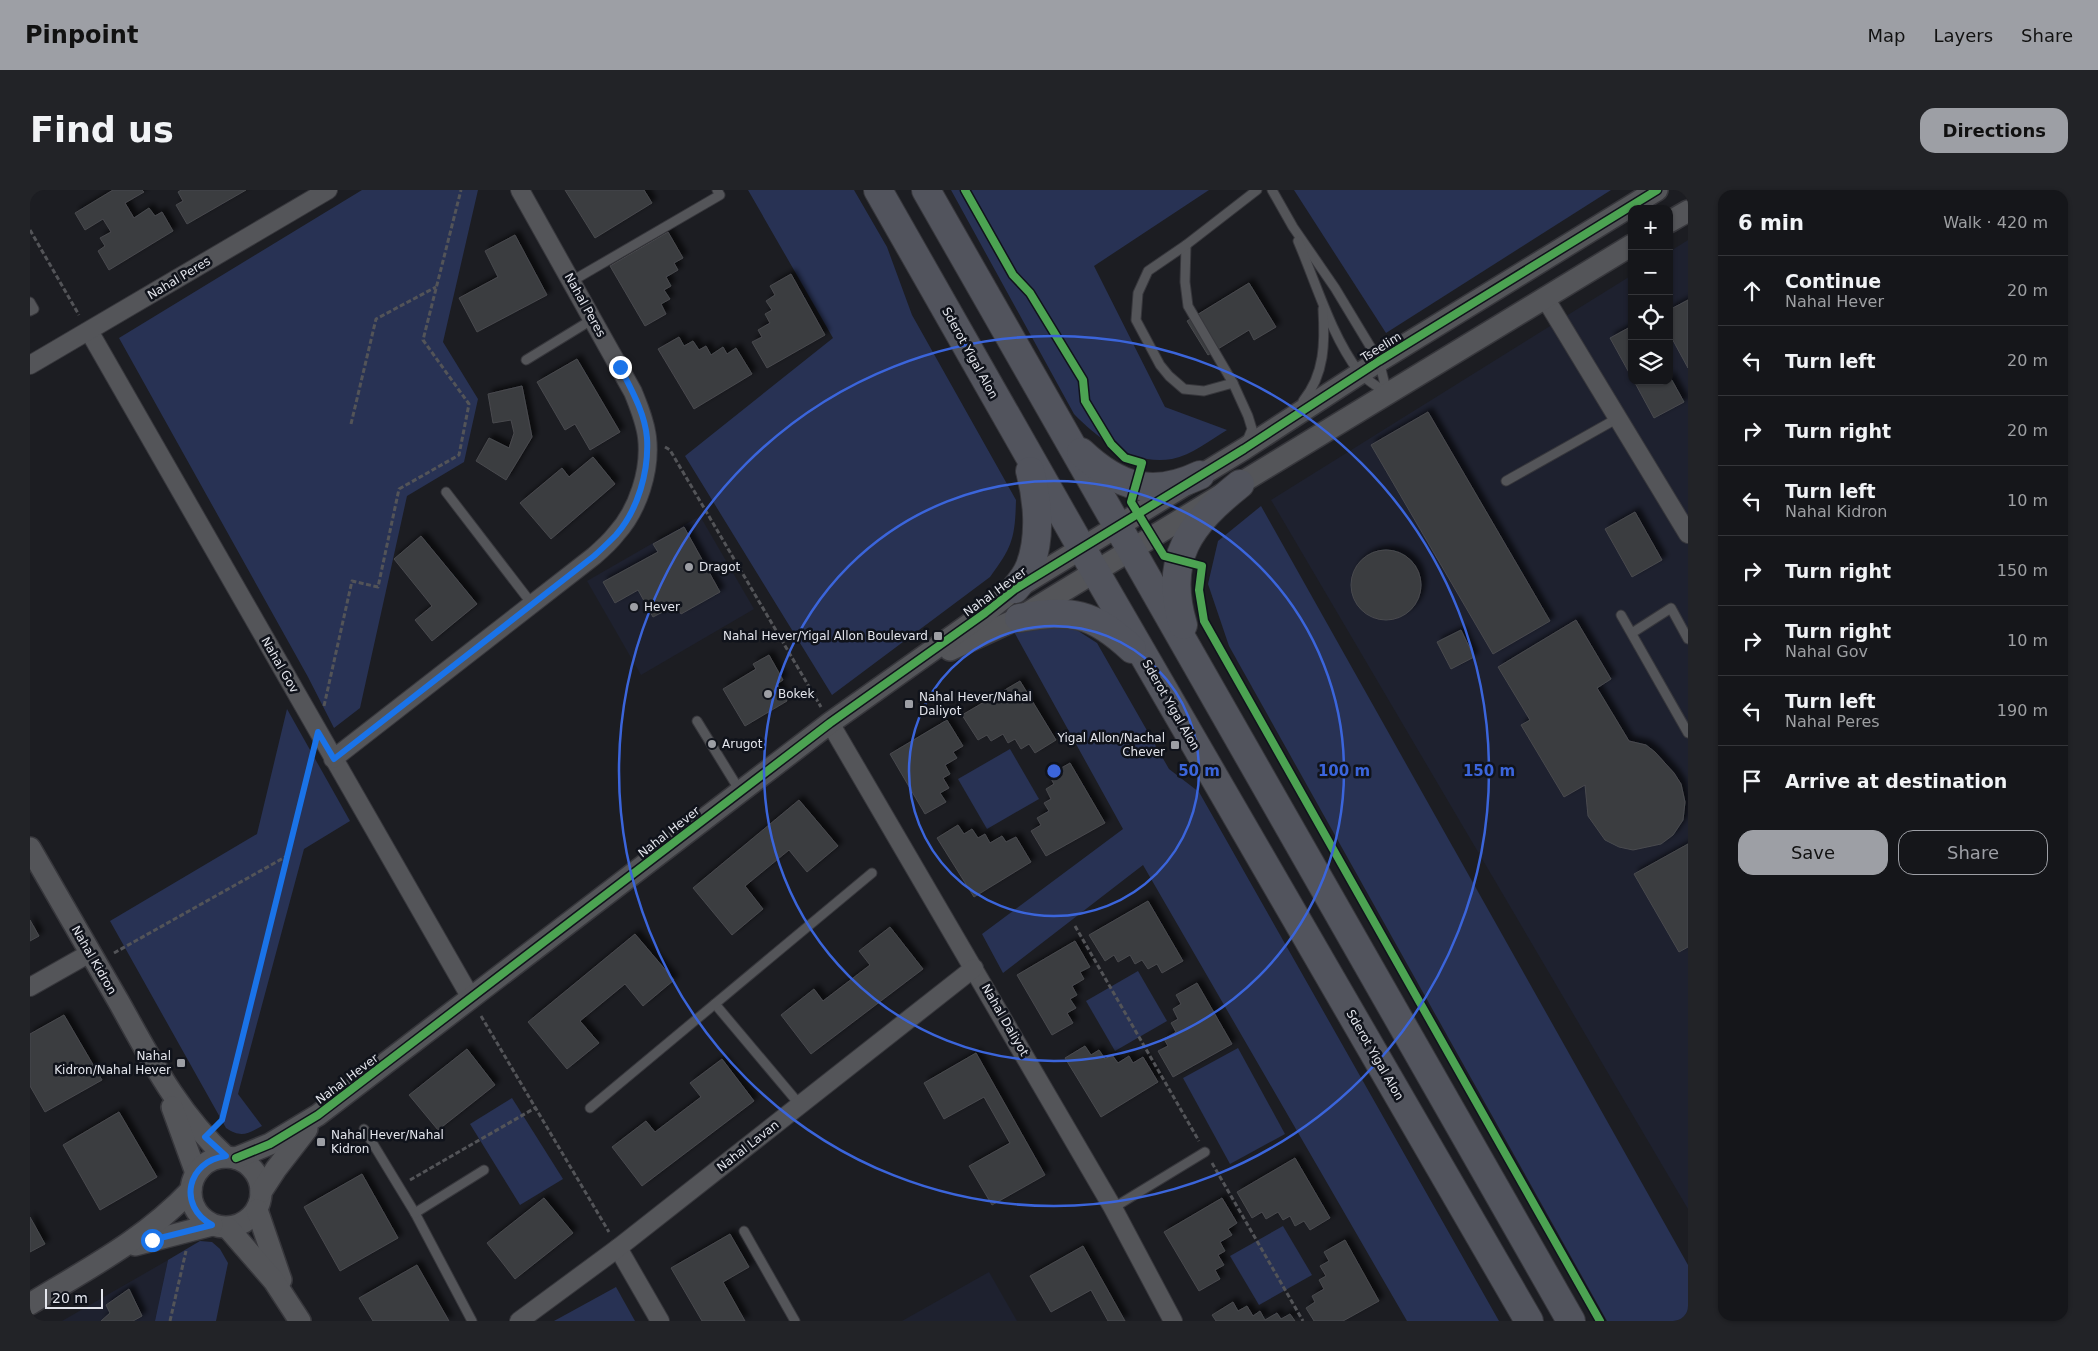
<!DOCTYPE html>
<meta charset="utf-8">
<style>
body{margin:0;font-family:"DejaVu Sans",sans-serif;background:#222327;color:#f1f3f6}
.controls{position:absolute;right:15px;top:15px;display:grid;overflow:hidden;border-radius:10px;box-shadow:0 1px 4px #0004}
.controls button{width:45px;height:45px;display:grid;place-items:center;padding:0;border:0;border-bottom:1px solid #343539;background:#15161a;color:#f1f3f6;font:25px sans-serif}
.scale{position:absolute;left:15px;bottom:12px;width:58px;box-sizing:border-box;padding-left:5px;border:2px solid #e3e5ec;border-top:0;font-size:14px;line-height:18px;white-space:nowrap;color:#e3e5ec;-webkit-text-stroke:4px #10131b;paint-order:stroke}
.stop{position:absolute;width:15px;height:15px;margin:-11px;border:4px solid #1a73e8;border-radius:50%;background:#fff}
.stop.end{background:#1a73e8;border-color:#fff;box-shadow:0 1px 5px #0008}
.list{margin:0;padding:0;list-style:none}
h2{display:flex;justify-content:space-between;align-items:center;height:65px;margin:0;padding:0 20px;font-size:21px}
h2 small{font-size:16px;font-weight:400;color:#9d9fa2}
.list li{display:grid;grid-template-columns:32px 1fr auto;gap:15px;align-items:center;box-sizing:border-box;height:70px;padding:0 20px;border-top:1px solid #343539}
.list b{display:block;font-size:19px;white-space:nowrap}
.list p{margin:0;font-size:16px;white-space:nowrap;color:#9d9fa2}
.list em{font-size:16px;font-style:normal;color:#9d9fa2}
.actions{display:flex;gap:10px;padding:15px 20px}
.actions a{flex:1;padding:11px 0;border:1px solid #9d9fa5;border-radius:15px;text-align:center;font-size:18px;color:#9d9fa5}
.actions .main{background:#9d9fa5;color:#111}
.icon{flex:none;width:28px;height:28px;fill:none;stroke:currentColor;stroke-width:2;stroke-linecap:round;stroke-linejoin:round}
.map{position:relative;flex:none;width:1658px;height:1131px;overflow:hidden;border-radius:15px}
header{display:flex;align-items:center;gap:30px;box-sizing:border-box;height:70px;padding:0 25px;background:#9d9fa5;color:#111}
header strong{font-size:24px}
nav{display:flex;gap:28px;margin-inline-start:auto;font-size:18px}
.intro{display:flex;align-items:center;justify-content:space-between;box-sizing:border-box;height:120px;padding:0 30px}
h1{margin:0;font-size:35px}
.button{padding:12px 22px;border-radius:15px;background:#9d9fa5;color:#111;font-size:18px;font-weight:700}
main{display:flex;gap:30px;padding:0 30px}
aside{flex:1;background:#15161a;border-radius:15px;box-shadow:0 1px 4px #0004}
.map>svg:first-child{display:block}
</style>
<header>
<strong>Pinpoint</strong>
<nav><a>Map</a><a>Layers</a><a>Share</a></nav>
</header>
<div class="intro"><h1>Find us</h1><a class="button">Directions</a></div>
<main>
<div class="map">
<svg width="1658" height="1131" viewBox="0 0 1658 1131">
<defs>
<filter id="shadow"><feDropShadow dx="4.5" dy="-4.5" stdDeviation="2.5" flood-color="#0009"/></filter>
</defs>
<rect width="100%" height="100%" fill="#1c1d22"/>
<g fill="#1e212f">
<path d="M1658,50V1019L1241,310L1602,85V191H1639V62Z"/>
<path d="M670,326L724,419L611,485L557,391Z"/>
<path d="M138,1070L125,1131H32Z"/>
<path d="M959,1082L987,1131H872Z"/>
</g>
<g fill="#283254">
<path d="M332,0H448L413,152L448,209L434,272L377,306L330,518L304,538L278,487L89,148Z"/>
<path d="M718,0H824L857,57L882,125L986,310C985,347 983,356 960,387L802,505L655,266L803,148Z"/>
<path d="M921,0H1179L1064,76L1135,217L1197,240C1180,250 1162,265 1142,269C1104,276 1068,249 1044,224Z"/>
<path d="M1264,0H1581L1356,143Z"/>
<path d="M1231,316L1658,1075V1131H1577L1199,456L1178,394L1188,351Z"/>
<path d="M1039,435L1067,453L1139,579L1169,602L1469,1131H1377L1113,675L973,783L952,744L1093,639L983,440Z"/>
<path d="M257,519L320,631L274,659L208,904L232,936C217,944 211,948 196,938L80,731L227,644Z"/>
<path d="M980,559L1009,609L957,639L928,589Z"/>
<path d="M1108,781L1137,831L1085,861L1056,811Z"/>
<path d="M1208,858L1255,944L1200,974L1153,888Z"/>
<path d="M482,908L533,989L490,1015L440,934Z"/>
<path d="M1253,1036L1282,1085L1229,1115L1200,1066Z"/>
<path d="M170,1051L182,1052L190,1059L198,1073L186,1131H125L138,1070Z"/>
<path d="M586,1097L605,1131H524Z"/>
</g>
<g fill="#3b3c40" stroke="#494a4e" filter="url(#shadow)">
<path d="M83,0H112L114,2L95,13L104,28L119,18L125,26L132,22L143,41L79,80L68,61L75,56L70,48L81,42L73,29L55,40L45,23Z"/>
<path d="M151,0H216L157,34L146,15L153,11L148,2Z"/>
<path d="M535,0H614L622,13L565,48Z"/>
<path d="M638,42L653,68L644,73L648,80L636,87L641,96L634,100L640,109L631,114L636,124L615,136L580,76Z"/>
<path d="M485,45L517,105L447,142L429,108L468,87L455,61Z"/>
<path d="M761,84L795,145L737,178L722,152L732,147L728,140L740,133L735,124L742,120L736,111L745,105L740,96Z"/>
<path d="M1219,93L1246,137L1224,150L1219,140L1178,165L1157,131Z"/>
<path d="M1658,110V178L1639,143V120Z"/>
<path d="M1602,136V188L1580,148Z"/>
<path d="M649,147L654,156L663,151L669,160L676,156L681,165L693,157L697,164L706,158L722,184L664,219L628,159Z"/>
<path d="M547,169L590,242L560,260L545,234L535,240L507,192Z"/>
<path d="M1639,185L1654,212L1624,228L1604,191H1639Z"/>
<path d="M492,196L502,247L476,290L446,271L459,248L479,258L484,243L481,230L463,233L458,204Z"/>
<path d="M1398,222L1520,431L1463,464L1341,255Z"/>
<path d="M563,267L585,294L521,349L490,313L532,278L539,287Z"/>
<path d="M1605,322L1632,370L1602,387L1575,339Z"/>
<path d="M654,337L690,402L651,424L646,415L623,427L608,400L585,413L573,392L628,362L623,354Z"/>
<path d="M391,346L447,414L402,451L385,430L402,416L364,369Z"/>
<circle cx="1356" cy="395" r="35"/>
<path d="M1546,430L1581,489L1567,498L1599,551L1616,555L1625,562L1644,583L1651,594L1655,612L1653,630L1643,645L1631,654L1603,660L1589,657L1575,650L1558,626L1555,595L1534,607L1491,535L1500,530L1468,477Z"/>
<path d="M1431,440L1444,467L1421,479L1407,452Z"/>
<path d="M739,465L753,490L747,494L757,511L715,536L693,499L726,479L723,474Z"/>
<path d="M990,491L1026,550L1005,563L999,554L991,559L985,549L978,553L973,544L961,551L957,545L948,550L932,525Z"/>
<path d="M917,530L933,556L923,562L927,568L915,575L920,584L913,588L919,598L910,603L916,612L895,624L860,564Z"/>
<path d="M1040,573L1075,633L1016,666L1001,641L1011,635L1007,628L1019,621L1014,613L1021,609L1016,599L1024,594L1019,585Z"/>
<path d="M769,610L808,656L777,682L759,660L715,696L733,719L702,745L663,698Z"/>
<path d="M928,635L934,644L942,639L948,648L955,644L960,653L972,646L976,652L986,647L1001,672L944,707L907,648Z"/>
<path d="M1658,654V757L1649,762L1604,684Z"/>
<path d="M1118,711L1153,771L1132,783L1127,774L1118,779L1112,770L1105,774L1100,765L1088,772L1084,765L1075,771L1059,745Z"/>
<path d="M0,730L9,746L0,751Z"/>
<path d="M860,737L893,779L781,864L751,825L784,799L793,811L840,775L829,761Z"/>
<path d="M605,744L644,790L613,816L595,794L550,831L569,853L537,879L498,832Z"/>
<path d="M1045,751L1060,777L1050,782L1054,789L1042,796L1047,805L1040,809L1046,818L1037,823L1043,833L1022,845L987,785Z"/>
<path d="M1167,793L1202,854L1143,887L1128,861L1138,856L1134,849L1146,842L1141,833L1148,829L1143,819L1151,814L1146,805Z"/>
<path d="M34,825L72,890L15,922L0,896V844Z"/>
<path d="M1055,856L1061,865L1069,860L1075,869L1082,865L1088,873L1099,866L1103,873L1113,867L1128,892L1071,927L1035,868Z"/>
<path d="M437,859L465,895L408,940L379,905Z"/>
<path d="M946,863L1015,985L962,1015L939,976L980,953L954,907L914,929L894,893Z"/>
<path d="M692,869L724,911L612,996L582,957L616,931L625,942L671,907L660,893Z"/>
<path d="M89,922L127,987L70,1020L33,955Z"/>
<path d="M1265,968L1300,1028L1280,1040L1274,1031L1265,1036L1260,1026L1253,1030L1248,1022L1236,1029L1232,1022L1222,1028L1207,1002Z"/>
<path d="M332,984L368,1048L310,1081L274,1017Z"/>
<path d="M514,1008L543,1043L485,1089L457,1053Z"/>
<path d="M1192,1008L1207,1033L1198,1039L1202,1045L1190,1052L1195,1061L1188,1065L1194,1075L1185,1080L1190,1089L1169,1101L1134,1042Z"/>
<path d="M0,1027L15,1054L0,1062Z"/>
<path d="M700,1044L719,1077L693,1092L715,1131H672L641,1078Z"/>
<path d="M1315,1050L1349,1111L1313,1131H1284L1276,1118L1285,1112L1282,1106L1294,1099L1289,1090L1296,1086L1290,1076L1299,1071L1294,1062Z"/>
<path d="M1053,1056L1095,1131H1078L1061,1100L1021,1122L1000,1086Z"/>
<path d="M387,1075L419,1131H343L329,1108Z"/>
<path d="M99,1099L112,1126L103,1131H71L80,1123L76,1115Z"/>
<path d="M1203,1112L1208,1121L1217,1116L1223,1126L1230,1121L1235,1130L1247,1123L1251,1129L1260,1124L1265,1131H1186L1182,1125Z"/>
</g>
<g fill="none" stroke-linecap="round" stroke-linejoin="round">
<defs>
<g id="service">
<path d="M1242,0L1263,37L1305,98L1349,171L1357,203"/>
<path d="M1268,51C1286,93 1301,145 1329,182C1336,190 1348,197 1357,203"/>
<path d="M1156,55L1155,92L1158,116L1203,193"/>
<path d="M542,91L690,5L687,0"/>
<path d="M0,112L4,119L0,121"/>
<path d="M496,170L563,129"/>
<path d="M1273,211C1295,184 1295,152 1293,119"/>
<path d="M1217,251L1222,239L1218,226L1203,193L1174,201L1154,199L1139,186L1130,175L1106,130L1108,103L1118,81L1156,55L1227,0"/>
<path d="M1476,291L1588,228"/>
<path d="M416,302L502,414"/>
<path d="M1591,425L1658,543"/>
<path d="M1602,443L1641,418L1658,449"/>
<path d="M667,531L710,601"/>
<path d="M685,814L770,915"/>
<path d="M560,918L842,683"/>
<path d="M334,939L385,1023L442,1131"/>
<path d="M1083,1018L1175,962"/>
<path d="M385,1023L454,980"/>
<path d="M714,1041L765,1131"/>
</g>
<g id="minor">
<path d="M1515,108L1658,344"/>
<path d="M59,141L441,808"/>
<path d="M0,175L298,0"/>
<path d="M800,533L1083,1018L1143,1131"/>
<path d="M303,569L564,366C572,359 580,352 586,344C608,320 621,280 617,247C615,231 609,217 603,202L490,0"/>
<path d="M0,797L60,763"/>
<path d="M588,1058L630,1131"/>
<path d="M489,1131L588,1058L944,778"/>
</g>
<g id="tertiary">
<path d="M1639,32L1658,21"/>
<path d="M920,460L989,428L1602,55"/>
<path d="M0,658C30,710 60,762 90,814C120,868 149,925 196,967"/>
<path d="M142,917L166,983"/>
<circle cx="196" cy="1002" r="35"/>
<path d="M206,968L240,954L288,925L800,533L955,423L985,399L1214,259L1349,171L1627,0"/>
<path d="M231,1002L246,979L277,939"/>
<path d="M227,1020L251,1090"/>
<path d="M198,1038L244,1091L270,1131"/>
<path d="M105,1055L182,1035"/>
<path d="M0,1114C57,1079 114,1050 161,1000"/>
</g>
<g id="trunk">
<path d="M848,0L1051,357L1499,1131"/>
<path d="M896,0L1541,1131"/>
<path d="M1051,262C1088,297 1122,308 1170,285"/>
<path d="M985,399C991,392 997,384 1000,376C1011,347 1008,310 1000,281"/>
<path d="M989,428C1042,419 1062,422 1102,459"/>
<path d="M1153,435C1133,368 1160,334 1210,294"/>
</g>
</defs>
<use href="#service" stroke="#37373c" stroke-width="11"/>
<use href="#minor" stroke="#37373c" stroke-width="20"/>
<use href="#tertiary" stroke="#37373c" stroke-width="24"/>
<use href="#trunk" stroke="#37373c" stroke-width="30"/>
<g stroke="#535458" stroke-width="3" stroke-dasharray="5 2.5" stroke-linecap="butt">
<path d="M0,40L49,125"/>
<path d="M321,234L346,129L406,97"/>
<path d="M635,257L640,260L791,517"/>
<path d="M294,516L322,391L348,397L369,299L429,265L439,214L393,150L431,0"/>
<path d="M1045,736L1169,951"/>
<path d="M84,763L257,666"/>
<path d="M451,826L579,1042"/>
<path d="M190,933L192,930L282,568"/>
<path d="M1182,973L1273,1131"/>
<path d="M380,990L505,918"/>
<path d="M140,1131L156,1061"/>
</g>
<use href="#service" stroke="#545559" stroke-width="9"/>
<use href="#minor" stroke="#545559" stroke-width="18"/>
<use href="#tertiary" stroke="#545559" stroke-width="21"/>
<use href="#trunk" stroke="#52545d" stroke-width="28"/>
<defs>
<g id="cycleway">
<path d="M935,0L983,85L1000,103L1053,190L1055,211L1081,254L1095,268L1112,273L1101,312L1134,366L1172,376L1169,400L1174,431L1570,1131"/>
<path d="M206,968L240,954L288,925L800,533L955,423L985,399L1214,259L1349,171L1627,0"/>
</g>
</defs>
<use href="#cycleway" stroke="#10131b" stroke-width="11"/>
<use href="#cycleway" stroke="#4ca352" stroke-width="8"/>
</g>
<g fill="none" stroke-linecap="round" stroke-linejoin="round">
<path stroke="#1a73e8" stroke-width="6" d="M122,1050L182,1035C147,1016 157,971 196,966L175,947L192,930L288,542L304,569L564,366C572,359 579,352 586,345C608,320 619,281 617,248C615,223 601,199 590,177"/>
</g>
<g fill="none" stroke="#3b65db" stroke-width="2.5">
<circle cx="1024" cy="581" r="145"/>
<circle cx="1024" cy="581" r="290"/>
<circle cx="1024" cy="581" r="435"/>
</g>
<g fill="#9d9fa5" stroke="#10131b" stroke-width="2">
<circle cx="659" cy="377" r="5"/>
<circle cx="604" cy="417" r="5"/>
<rect x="903" y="441" width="10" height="10" rx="2.5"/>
<circle cx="738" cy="504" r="5"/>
<rect x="874" y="509" width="10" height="10" rx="2.5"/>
<circle cx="682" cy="554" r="5"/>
<rect x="1140" y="550" width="10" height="10" rx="2.5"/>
<rect x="146" y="868" width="10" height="10" rx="2.5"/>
<rect x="286" y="947" width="10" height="10" rx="2.5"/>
</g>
<g text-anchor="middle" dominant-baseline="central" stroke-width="5" stroke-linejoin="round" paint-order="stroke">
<g font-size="12" fill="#e3e5ec" stroke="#10131b">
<text transform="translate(149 88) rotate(-31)">Nahal Peres</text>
<text transform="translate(555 115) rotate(61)">Nahal Peres</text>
<text transform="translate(1351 157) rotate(-32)">Tseelim</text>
<text transform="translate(940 163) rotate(61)">Sderot Yigal Alon</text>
<text transform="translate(965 402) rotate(-36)">Nahal Hever</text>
<text transform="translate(250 475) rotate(60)">Nahal Gov</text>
<text transform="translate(1141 515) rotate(60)">Sderot Yigal Alon</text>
<text transform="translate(639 642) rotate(-38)">Nahal Hever</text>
<text transform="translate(64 770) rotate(60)">Nahal Kidron</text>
<text transform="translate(975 830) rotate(60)">Nahal Daliyot</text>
<text transform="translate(1345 865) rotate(60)">Sderot Yigal Alon</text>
<text transform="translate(317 889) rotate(-37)">Nahal Hever</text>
<text transform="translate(718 956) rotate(-38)">Nahal Lavan</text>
</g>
<g font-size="12" fill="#e3e5ec" stroke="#10131b" text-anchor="start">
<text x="669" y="377">Dragot</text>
<text x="614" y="417">Hever</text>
<text x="898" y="446" text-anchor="end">Nahal Hever/Yigal Allon Boulevard</text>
<text x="748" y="504">Bokek</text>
<text x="889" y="507">Nahal Hever/Nahal<tspan x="889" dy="14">Daliyot</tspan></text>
<text x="1135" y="548" text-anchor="end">Yigal Allon/Nachal<tspan x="1135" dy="14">Chever</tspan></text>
<text x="692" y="554">Arugot</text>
<text x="141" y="866" text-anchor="end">Nahal<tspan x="141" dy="14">Kidron/Nahal Hever</tspan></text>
<text x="301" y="945">Nahal Hever/Nahal<tspan x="301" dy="14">Kidron</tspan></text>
</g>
</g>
<circle cx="1024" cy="581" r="8" fill="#3b65db" stroke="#10131b" stroke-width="2.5"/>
<g font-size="15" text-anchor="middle" font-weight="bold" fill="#3b65db" stroke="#10131b" stroke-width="5" stroke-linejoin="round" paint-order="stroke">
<text x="1169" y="586">50 m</text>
<text x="1314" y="586">100 m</text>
<text x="1459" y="586">150 m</text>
</g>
</svg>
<div class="controls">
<button>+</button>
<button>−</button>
<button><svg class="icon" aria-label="locate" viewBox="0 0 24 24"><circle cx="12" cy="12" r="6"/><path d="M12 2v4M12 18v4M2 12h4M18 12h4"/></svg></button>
<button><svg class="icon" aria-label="layers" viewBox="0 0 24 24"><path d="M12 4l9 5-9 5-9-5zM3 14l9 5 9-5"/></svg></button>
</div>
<div class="scale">20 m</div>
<div class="stop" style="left:122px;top:1050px"></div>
<div class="stop end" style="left:590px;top:177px"></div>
</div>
<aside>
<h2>6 min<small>Walk · 420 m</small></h2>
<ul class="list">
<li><svg class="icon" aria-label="ahead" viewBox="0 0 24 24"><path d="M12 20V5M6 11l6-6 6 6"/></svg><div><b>Continue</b><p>Nahal Hever</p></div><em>20 m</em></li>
<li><svg class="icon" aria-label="left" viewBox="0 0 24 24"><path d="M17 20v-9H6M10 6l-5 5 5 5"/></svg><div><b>Turn left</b></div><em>20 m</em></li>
<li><svg class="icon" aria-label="right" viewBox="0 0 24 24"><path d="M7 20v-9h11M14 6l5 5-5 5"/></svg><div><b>Turn right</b></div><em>20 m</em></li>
<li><svg class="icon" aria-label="left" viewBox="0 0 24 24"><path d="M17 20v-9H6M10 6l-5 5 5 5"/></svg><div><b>Turn left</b><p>Nahal Kidron</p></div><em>10 m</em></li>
<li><svg class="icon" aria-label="right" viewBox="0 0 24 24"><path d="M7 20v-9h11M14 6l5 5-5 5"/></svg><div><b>Turn right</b></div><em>150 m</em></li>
<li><svg class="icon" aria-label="right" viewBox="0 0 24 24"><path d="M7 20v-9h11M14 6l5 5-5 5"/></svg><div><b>Turn right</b><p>Nahal Gov</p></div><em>10 m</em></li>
<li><svg class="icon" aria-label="left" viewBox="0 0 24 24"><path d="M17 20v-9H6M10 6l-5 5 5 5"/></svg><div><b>Turn left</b><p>Nahal Peres</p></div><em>190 m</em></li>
<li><svg class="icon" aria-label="arrive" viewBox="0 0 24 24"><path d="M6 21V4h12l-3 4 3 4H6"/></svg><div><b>Arrive at destination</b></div></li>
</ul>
<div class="actions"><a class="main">Save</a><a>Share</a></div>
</aside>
</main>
